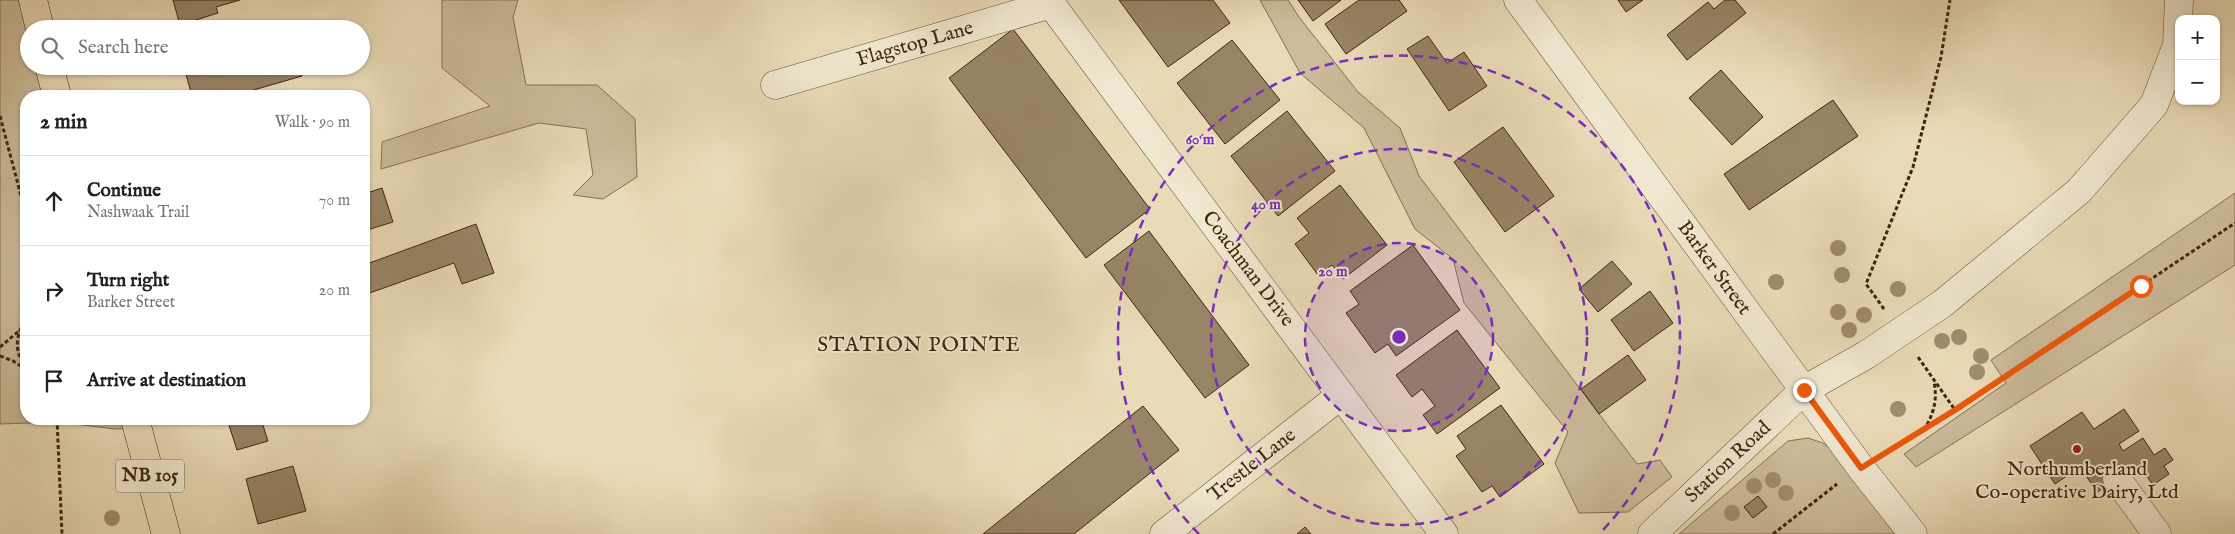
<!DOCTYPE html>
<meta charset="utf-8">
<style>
body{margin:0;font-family:"IM FELL English",serif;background:#f6f6f6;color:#222}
.controls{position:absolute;right:15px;top:15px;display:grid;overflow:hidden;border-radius:10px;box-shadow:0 1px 4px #0004}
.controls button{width:45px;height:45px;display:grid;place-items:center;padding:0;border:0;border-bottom:1px solid #e0e0e0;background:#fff;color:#222;font:25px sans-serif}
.stop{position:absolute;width:15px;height:15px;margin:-11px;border:4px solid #ea580c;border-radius:50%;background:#fff}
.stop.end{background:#ea580c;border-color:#fff;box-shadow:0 1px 5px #0008}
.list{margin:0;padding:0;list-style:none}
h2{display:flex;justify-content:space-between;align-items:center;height:65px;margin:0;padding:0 20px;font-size:21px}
h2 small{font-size:16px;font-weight:400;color:#767676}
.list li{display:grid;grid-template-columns:32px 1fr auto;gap:15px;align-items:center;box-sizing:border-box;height:90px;padding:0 20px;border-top:1px solid #e0e0e0}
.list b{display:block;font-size:19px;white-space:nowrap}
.list p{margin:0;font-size:16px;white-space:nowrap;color:#767676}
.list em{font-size:16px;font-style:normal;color:#767676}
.icon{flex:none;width:28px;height:28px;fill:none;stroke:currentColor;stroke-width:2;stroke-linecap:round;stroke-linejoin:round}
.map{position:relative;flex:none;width:2235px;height:534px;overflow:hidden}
.search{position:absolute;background:#fff;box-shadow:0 1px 4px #0004;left:20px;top:20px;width:350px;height:55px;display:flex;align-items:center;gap:12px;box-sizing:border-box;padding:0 18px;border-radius:28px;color:#767676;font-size:19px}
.panel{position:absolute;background:#fff;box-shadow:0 1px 4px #0004;left:20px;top:90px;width:350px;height:335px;border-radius:20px}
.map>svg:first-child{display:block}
</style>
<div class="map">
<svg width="2235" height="534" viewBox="0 0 2235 534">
<rect width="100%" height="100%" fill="#eadbb8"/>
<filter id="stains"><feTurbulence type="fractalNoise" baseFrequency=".004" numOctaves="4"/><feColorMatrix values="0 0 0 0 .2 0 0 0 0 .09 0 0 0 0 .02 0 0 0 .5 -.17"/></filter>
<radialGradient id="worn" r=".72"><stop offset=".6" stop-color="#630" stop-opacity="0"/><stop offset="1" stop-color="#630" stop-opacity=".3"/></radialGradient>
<g fill="#cdbc9b" stroke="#867054">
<path d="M0,0H33L29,29V66H49L57,96H26V419H135L137,428L116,429L58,422L0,424Z"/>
<path d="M442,0H518L513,17L526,85H597L635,119L637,177L603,199L573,195L593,175L586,129L539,123L381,169L382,142L490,106L442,68Z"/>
<path d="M1260,0H1288L1299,17L1358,92L1400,128L1419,176L1637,464L1660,460L1672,477L1628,512L1579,513L1555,463L1568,432L1464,303L1453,259L1415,229L1364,128L1300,73Z"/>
<path d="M2235,193V265L1916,467L1904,454L2006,383L1991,360Z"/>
<path d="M1808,438L1823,443L1837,454L1895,534H1679L1788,441Z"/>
</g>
<g fill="#988466" stroke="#40250e">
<path d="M173,0H240L216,7L218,13L180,25Z"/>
<path d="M1119,0H1213L1230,23L1168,67Z"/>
<path d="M1298,0H1341L1313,21Z"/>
<path d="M1359,0H1399L1407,11L1346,54L1325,24Z"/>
<path d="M1618,0H1643L1626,12Z"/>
<path d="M1725,0H1735L1746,13L1687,60L1667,35L1708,2L1714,9Z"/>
<path d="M1013,29L1150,209L1086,258L949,78Z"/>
<path d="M1428,36L1447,63L1464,52L1487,86L1449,111L1407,49Z"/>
<path d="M1232,40L1280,100L1225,144L1177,83Z"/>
<path d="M299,66L302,76L233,96H192L184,67Z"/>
<path d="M1721,70L1763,117L1732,145L1689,98Z"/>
<path d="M1833,100L1858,136L1749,210L1724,174Z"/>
<path d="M1287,111L1335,171L1278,216L1231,156Z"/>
<path d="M1503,127L1554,196L1505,232L1454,162Z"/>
<path d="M1340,185L1387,245L1343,279L1332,265L1318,275L1295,244L1309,233L1297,218Z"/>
<path d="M382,188L393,222L364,231V194Z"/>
<path d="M476,224L494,273L462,284L454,263L364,295V265Z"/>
<path d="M1149,231L1249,365L1205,398L1104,265Z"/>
<path d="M1413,245L1460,310L1396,356L1388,344L1375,353L1346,313L1359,304L1350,291Z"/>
<path d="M1612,261L1632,284L1598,312L1579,289Z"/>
<path d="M1650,291L1673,323L1634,351L1611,320Z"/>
<path d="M1457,330L1500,388L1437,434L1423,415L1435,406L1422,389L1412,397L1396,375Z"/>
<path d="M1628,355L1646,380L1599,414L1581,389Z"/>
<path d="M1501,405L1544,464L1500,497L1492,486L1482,492L1456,456L1466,449L1457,436Z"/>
<path d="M1143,406L1179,450L1074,534H983Z"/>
<path d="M2124,409L2139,431L2119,444L2123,451L2143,438L2154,455L2165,448L2173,460L2164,466L2169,474L2153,485L2139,465L2097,492L2080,467L2055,484L2030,446L2082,412L2094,429Z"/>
<path d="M227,419H264H261L268,441L237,450Z"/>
<path d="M293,466L306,511L258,524L246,479Z"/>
<path d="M1758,496L1767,507L1753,518L1744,507Z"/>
<path d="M1305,527L1311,534H1297Z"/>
</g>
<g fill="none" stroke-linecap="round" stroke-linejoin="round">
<defs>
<g id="minor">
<path d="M1518,0L1861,468L1913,534"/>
<path d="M1051,4L1444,534"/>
<path d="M775,85L1051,4L1050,0"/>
<path d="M2117,479L2157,534"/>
<path d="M1164,534L1341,395"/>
<path d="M1652,534L1804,390L1866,355L1942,304L2079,191L2154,105L2177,45L2179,0"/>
</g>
<g id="major">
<path d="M33,0L40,29"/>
<path d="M49,66L57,96"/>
<path d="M135,419L166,534"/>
</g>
</defs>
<use href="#minor" stroke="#6a5238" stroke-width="29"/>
<use href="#major" stroke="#40250e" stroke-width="29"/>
<g stroke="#40250e" stroke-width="3" stroke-dasharray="4 2.5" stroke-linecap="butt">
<path d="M0,116L26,215"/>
<path d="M1884,309L1866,284L1913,167L1941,57L1950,0"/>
<path d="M26,316C17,335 12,349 26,367"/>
<path d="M0,347L19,331"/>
<path d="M0,356L13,361L26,369"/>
<path d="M1918,357L1955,410"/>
<path d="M57,419L62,534"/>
<path d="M1927,425C1935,409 1937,399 1934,381"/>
<path d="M1887,452L1955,410L2235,223"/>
<path d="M1773,534L1837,484"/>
</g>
<use href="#minor" stroke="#f1e8d1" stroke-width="28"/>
<use href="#major" stroke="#eadbb8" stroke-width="28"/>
</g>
<g fill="#a08c6e">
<circle cx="1838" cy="248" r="8"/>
<circle cx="1842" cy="275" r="8"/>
<circle cx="1776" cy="282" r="8"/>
<circle cx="1898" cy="289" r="8"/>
<circle cx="1838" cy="312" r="8"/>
<circle cx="1864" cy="315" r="8"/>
<circle cx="1849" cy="330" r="8"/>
<circle cx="1959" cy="337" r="8"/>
<circle cx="1942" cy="341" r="8"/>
<circle cx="1981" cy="356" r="8"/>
<circle cx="1977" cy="372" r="8"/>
<circle cx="1898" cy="409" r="8"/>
<circle cx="1773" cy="480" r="8"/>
<circle cx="1754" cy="486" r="8"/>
<circle cx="1786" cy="493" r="8"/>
<circle cx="1732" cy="513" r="8"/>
<circle cx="112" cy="518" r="8"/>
</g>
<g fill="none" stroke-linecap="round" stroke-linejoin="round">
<path stroke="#ea580c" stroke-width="6" d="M1804,390L1861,468L1955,410L2141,286"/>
</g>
<circle cx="1399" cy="337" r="94" fill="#7b2cbf" fill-opacity=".12"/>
<g fill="none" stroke="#7b2cbf" stroke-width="2.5" stroke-dasharray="9 6">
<circle cx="1399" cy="337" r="94"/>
<circle cx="1399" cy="337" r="188"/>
<path d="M1199 534A281 281 0 1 1 1599 534"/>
</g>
<circle fill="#8f2418" stroke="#f1e8d1" stroke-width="2" cx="2077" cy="449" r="5"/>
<g text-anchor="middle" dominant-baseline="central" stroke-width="4" stroke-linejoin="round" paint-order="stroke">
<rect fill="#f1e8d1" stroke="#756048" stroke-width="1" x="116" y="459.5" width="68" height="33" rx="4"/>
<g font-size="19" font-weight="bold" fill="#40250e">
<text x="150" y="476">NB 105</text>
</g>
<g font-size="20" fill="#40250e" stroke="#f1e8d1">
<text transform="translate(915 44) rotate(-16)">Flagstop Lane</text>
<text transform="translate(1714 268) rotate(54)">Barker Street</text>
<text transform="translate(1248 269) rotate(53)">Coachman Drive</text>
<text transform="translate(1728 462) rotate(-43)">Station Road</text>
<text transform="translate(1252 465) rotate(-38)">Trestle Lane</text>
</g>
<g font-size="20" fill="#40250e" stroke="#f1e8d1">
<text x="2077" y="469">Northumberland<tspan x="2077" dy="23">Co-operative Dairy, Ltd</tspan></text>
</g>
<g font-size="21" letter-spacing="1" fill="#40250e" stroke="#f1e8d1">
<text x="919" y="345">STATION POINTE</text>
</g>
</g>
<circle cx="1399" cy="337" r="8" fill="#7b2cbf" stroke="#f1e8d1" stroke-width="2.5"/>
<g font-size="15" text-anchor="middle" font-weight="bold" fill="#7b2cbf" stroke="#f1e8d1" stroke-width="4" stroke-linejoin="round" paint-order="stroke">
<text x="1200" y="144">60 m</text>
<text x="1266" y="209">40 m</text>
<text x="1333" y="276">20 m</text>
</g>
<rect width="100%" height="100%" filter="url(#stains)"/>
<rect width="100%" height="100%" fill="url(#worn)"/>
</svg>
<div class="controls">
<button>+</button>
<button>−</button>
</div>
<div class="stop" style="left:2141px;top:286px"></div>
<div class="stop end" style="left:1804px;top:390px"></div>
<div class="search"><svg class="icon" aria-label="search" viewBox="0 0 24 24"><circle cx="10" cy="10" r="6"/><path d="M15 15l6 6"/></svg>Search here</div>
<section class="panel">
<h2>2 min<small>Walk · 90 m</small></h2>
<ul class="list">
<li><svg class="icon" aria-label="ahead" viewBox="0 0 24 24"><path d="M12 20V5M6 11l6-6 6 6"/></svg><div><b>Continue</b><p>Nashwaak Trail</p></div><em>70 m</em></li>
<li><svg class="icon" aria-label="right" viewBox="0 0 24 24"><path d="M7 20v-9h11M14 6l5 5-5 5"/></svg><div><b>Turn right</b><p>Barker Street</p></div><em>20 m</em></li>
<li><svg class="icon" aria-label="arrive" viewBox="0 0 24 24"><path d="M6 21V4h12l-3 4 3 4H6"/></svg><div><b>Arrive at destination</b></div></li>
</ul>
</section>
</div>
